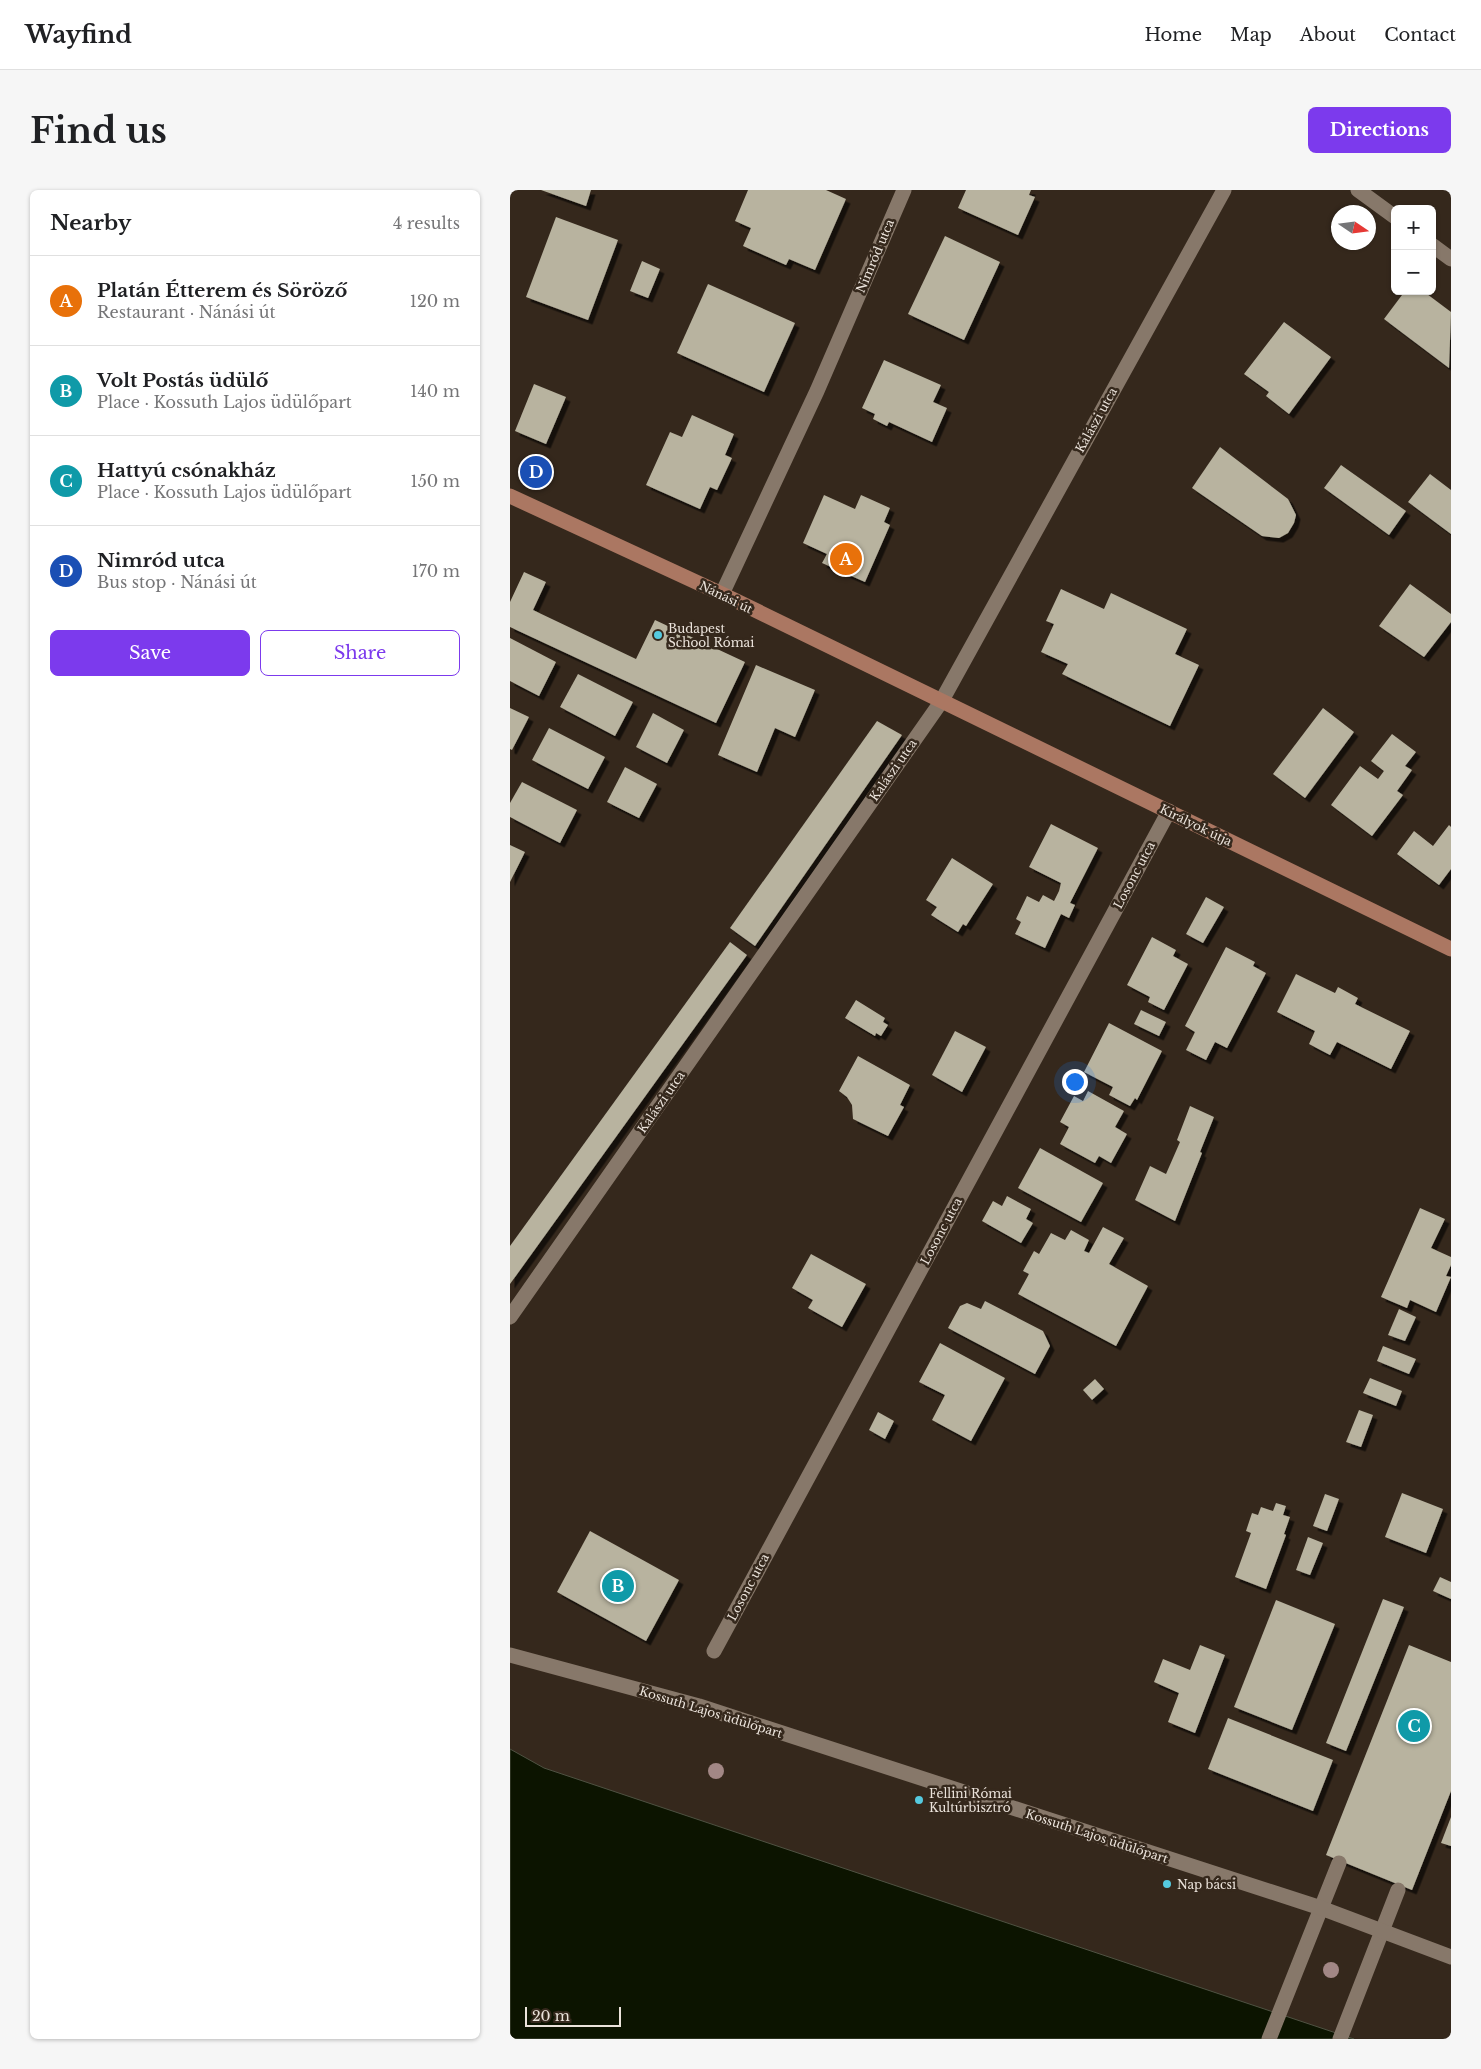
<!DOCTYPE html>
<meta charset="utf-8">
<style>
body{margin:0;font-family:"Libre Baskerville",serif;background:#f6f6f6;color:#202124}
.controls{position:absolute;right:15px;top:15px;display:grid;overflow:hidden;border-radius:8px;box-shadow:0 1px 4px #0004}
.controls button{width:45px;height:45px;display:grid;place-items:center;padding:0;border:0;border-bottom:1px solid #e0e0e0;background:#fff;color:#202124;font:25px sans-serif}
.compass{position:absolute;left:821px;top:15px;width:45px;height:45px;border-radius:50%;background:#fff;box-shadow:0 1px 4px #0004;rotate:103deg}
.scale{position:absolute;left:15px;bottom:12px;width:96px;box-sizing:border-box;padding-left:5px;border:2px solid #ebe3db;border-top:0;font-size:14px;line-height:18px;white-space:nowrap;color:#ebe3db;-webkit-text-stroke:4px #35281c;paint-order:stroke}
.you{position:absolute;left:564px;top:891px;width:18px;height:18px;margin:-12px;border:4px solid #fff;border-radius:50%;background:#1a73e8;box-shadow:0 0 0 8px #1a73e833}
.badge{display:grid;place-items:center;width:32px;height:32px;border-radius:50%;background:#7c3aed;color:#fff;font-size:16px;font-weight:700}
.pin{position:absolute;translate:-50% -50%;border:2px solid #fff;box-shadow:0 1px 5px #0006}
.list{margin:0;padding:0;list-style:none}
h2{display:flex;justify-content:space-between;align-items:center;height:65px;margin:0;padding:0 20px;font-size:21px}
h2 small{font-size:16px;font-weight:400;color:#757577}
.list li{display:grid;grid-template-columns:32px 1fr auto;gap:15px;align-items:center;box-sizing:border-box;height:90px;padding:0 20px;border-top:1px solid #e0e0e0}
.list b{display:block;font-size:19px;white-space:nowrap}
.list p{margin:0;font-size:16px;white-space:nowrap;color:#757577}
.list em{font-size:16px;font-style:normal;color:#757577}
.actions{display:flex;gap:10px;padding:15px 20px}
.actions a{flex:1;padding:11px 0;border:1px solid #7c3aed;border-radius:8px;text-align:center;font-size:18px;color:#7c3aed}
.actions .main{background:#7c3aed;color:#fff}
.map{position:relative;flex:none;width:941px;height:1849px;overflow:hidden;border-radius:8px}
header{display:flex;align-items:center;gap:30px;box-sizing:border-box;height:70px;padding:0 25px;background:#fff;border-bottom:1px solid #e0e0e0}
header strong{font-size:24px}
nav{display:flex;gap:28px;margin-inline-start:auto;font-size:18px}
.intro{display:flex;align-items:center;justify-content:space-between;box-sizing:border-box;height:120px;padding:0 30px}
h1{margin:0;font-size:35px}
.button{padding:12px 22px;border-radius:8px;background:#7c3aed;color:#fff;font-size:18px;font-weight:700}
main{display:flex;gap:30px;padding:0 30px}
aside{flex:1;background:#fff;border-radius:8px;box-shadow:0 1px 4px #0004}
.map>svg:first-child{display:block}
</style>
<header>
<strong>Wayfind</strong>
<nav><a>Home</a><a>Map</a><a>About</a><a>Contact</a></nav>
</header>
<div class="intro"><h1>Find us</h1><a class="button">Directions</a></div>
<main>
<aside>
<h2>Nearby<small>4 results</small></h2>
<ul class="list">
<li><span class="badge" style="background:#e8710a">A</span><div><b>Platán Étterem és Söröző</b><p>Restaurant · Nánási út</p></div><em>120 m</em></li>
<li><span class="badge" style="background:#0f9aa8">B</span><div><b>Volt Postás üdülő</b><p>Place · Kossuth Lajos üdülőpart</p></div><em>140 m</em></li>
<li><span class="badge" style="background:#0f9aa8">C</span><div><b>Hattyú csónakház</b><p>Place · Kossuth Lajos üdülőpart</p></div><em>150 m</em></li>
<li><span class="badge" style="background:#1a4fb4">D</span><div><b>Nimród utca</b><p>Bus stop · Nánási út</p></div><em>170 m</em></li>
</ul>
<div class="actions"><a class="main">Save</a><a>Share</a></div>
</aside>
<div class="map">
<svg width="941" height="1849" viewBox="0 0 941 1849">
<defs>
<filter id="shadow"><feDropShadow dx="4.5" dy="4.5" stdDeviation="0" flood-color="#0009"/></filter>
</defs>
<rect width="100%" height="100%" fill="#35281c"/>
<path fill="#0c1400" stroke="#4f5242" d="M0,1559L34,1578L844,1849H0Z"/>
<g fill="#b8b39f" filter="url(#shadow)">
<path d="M31,0H81L76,16Z"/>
<path d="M238,0H316L336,9L305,80L279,69L276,75L233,56L241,38L225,31Z"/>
<path d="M456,0H521L519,5L525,7L508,45L448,18Z"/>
<path d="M46,27L108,50L78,130L16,107Z"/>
<path d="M435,46L490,72L454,150L398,124Z"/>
<path d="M132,71L150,79L138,108L120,101Z"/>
<path d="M198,94L285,133L254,202L167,163Z"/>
<path d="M895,101H913L941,122L939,178L874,129Z"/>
<path d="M774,132L821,167L779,224L756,206L759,202L734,184Z"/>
<path d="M374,170L431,195L423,212L437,218L422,252L379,232L377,236L363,229L365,224L352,218Z"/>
<path d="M24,194L56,207L36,254L5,241Z"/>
<path d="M182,225L224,244L215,265L222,268L207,300L200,297L190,319L136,295L160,242L172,247Z"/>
<path d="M710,257L778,309L786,325L784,333L778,343L769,348L752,346L682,298Z"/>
<path d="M831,275L896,321L879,345L814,298Z"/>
<path d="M920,284L941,300V344L898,312Z"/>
<path d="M314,305L345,319L351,305L380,318L374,332L380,335L355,392L312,373L317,364L293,353Z"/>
<path d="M14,382L36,392L23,420L126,469L145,430L235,472L206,533L0,437V412Z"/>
<path d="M900,394L941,424V432L914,467L869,436Z"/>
<path d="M551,399L594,419L601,403L677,439L665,464L689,475L660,536L552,484L558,474L531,462L544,434L536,431Z"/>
<path d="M0,448L46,472L29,506L0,491Z"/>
<path d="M246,475L305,500L285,547L265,538L247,582L208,565Z"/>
<path d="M68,484L123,512L105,546L50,517Z"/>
<path d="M0,518L19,527L2,560L0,559Z"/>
<path d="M813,518L844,542L795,608L763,584Z"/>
<path d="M143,523L174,540L157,573L126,557Z"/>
<path d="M367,531L392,545L245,756L220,738Z"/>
<path d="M39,538L95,567L78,599L22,570Z"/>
<path d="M882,544L906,562L895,576L902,580L887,601L893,605L862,646L821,615L850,576L868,589L874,581L861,571Z"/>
<path d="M115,577L147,594L129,628L97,612Z"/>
<path d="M12,592L67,620L50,653L0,627V613Z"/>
<path d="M541,634L588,658L560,713L565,715L559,728L551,724L535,758L505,744L511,732L506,729L517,706L529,712L533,705L544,711L549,701L551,693L519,677Z"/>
<path d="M939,635L941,637V679L929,695L887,664L904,641L923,656Z"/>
<path d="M0,655L15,662L0,692Z"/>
<path d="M442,668L483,694L456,736L453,734L448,742L421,725L427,717L416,710Z"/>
<path d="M696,707L714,717L693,753L676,744Z"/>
<path d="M642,747L666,760L663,766L678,774L654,820L638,812L640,807L617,795Z"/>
<path d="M220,752L237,765L0,1094V1056Z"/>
<path d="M716,757L745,772L743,776L756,783L717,858L705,852L696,870L676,860L685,842L675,836Z"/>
<path d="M786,784L825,803L828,797L848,808L845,814L900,841L881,879L827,852L820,865L799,854L805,841L767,822Z"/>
<path d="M346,810L375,828L373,832L378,835L371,846L366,843L365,846L335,828Z"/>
<path d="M631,820L656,832L649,846L624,834Z"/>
<path d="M599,833L652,861L627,910L625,908L620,916L599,905L603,897L574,882Z"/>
<path d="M445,841L476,857L452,902L422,885Z"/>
<path d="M348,866L400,895L390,915L394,917L378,946L343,929L342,915L337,907L329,901Z"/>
<path d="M578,901L614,921L605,937L617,944L601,973L589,966L585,973L550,954L559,937L550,932L564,906L573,911Z"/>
<path d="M680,916L704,927L690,962L692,963L665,1031L625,1010L640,976L656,984L670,952L667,950Z"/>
<path d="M530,958L593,993L571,1032L508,998Z"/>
<path d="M497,1006L521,1019L516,1029L523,1033L511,1053L472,1031L483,1011L492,1016Z"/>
<path d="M910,1018L935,1029L921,1058L941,1067V1075L936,1086L941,1087L926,1122L900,1110L897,1118L871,1107Z"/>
<path d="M593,1037L614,1048L599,1074L638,1096L606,1156L508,1104L519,1084L513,1081L524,1061L529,1064L541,1043L555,1050L561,1040L579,1050L574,1061L579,1063Z"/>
<path d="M301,1064L356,1094L332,1137L298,1118L303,1110L282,1098Z"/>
<path d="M475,1111L533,1141L540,1156L525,1184L438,1138L450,1116L457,1113L471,1119Z"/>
<path d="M889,1119L906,1127L895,1151L878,1145Z"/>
<path d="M430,1153L495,1188L461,1251L422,1230L435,1205L409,1192Z"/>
<path d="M873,1156L906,1169L899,1184L867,1171Z"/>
<path d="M860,1188L892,1201L886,1216L853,1203Z"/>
<path d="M585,1189L594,1199L582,1210L573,1200Z"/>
<path d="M849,1220L863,1225L851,1257L836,1252Z"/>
<path d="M368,1222L384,1231L375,1249L359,1240Z"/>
<path d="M892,1303L933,1319L916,1363L875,1347Z"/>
<path d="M815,1304L829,1309L817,1341L803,1336Z"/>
<path d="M766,1313L776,1316L773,1325L780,1327L774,1344L776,1345L756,1399L725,1387L741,1343L736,1341L742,1323L748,1325L751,1317L763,1321Z"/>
<path d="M80,1341L169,1390L136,1451L47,1402Z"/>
<path d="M798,1347L813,1353L800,1385L786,1380Z"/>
<path d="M930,1387L941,1392V1409L923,1401Z"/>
<path d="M873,1409L894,1417L836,1561L816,1553Z"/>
<path d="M766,1410L825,1434L782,1540L724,1517Z"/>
<path d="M690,1455L715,1465L685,1543L658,1532L669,1503L644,1492L653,1469L680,1480Z"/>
<path d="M899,1455L941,1472V1601L902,1700L816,1665Z"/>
<path d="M718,1528L823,1570L803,1621L698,1579Z"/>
<path d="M941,1627V1656L931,1653Z"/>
</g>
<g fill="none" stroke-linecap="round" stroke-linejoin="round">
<g stroke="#87786a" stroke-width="15">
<path d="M759,1849L829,1673"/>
<path d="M830,1849L888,1700"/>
</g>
<g stroke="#87786a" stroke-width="15">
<path d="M848,0L885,27"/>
<path d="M922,55L941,69"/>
<path d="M212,404L307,201L394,0"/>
<path d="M0,1127L431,512L714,0"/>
<path d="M204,1461L659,621"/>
<path d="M0,1465L189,1516L811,1718L941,1767"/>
</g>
<path stroke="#ab7762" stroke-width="15" d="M0,306L212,404L941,759"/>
</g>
<g fill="#a28785">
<circle cx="206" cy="1581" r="8"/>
<circle cx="821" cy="1780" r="8"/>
</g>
<g fill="#55cadf" stroke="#35281c" stroke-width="2">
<circle cx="148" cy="445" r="5"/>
<circle cx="409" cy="1610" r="5"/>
<circle cx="657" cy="1694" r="5"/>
</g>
<g text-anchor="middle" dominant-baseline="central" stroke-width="5" stroke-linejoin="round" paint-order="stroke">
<g font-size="12" fill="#ebe3db" stroke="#35281c">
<text transform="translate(365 66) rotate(-67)">Nimród utca</text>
<text transform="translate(586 230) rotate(-61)">Kalászi utca</text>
<text transform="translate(216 407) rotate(26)">Nánási út</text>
<text transform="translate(383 580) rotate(-55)">Kalászi utca</text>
<text transform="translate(686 635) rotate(26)">Királyok útja</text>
<text transform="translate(624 685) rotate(-62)">Losonc utca</text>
<text transform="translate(151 912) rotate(-55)">Kalászi utca</text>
<text transform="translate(431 1041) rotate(-62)">Losonc utca</text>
<text transform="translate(238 1397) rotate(-62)">Losonc utca</text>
<text transform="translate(201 1522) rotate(17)">Kossuth Lajos üdülőpart</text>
<text transform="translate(587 1646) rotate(18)">Kossuth Lajos üdülőpart</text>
</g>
<g font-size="12" fill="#ebe3db" stroke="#35281c" text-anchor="start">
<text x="158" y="438">Budapest<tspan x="158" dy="14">School Római</tspan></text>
<text x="419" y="1603">Fellini Római<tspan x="419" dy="14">Kultúrbisztró</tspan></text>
<text x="667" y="1694">Nap bácsi</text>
</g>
</g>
</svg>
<div class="controls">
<button>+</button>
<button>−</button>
</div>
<svg class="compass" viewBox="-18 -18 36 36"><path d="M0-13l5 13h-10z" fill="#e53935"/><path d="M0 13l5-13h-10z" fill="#757577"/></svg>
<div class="scale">20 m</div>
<div class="you"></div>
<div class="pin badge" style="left:336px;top:369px;background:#e8710a">A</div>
<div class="pin badge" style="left:108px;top:1396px;background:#0f9aa8">B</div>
<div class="pin badge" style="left:904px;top:1536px;background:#0f9aa8">C</div>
<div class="pin badge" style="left:26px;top:282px;background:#1a4fb4">D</div>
</div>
</main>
